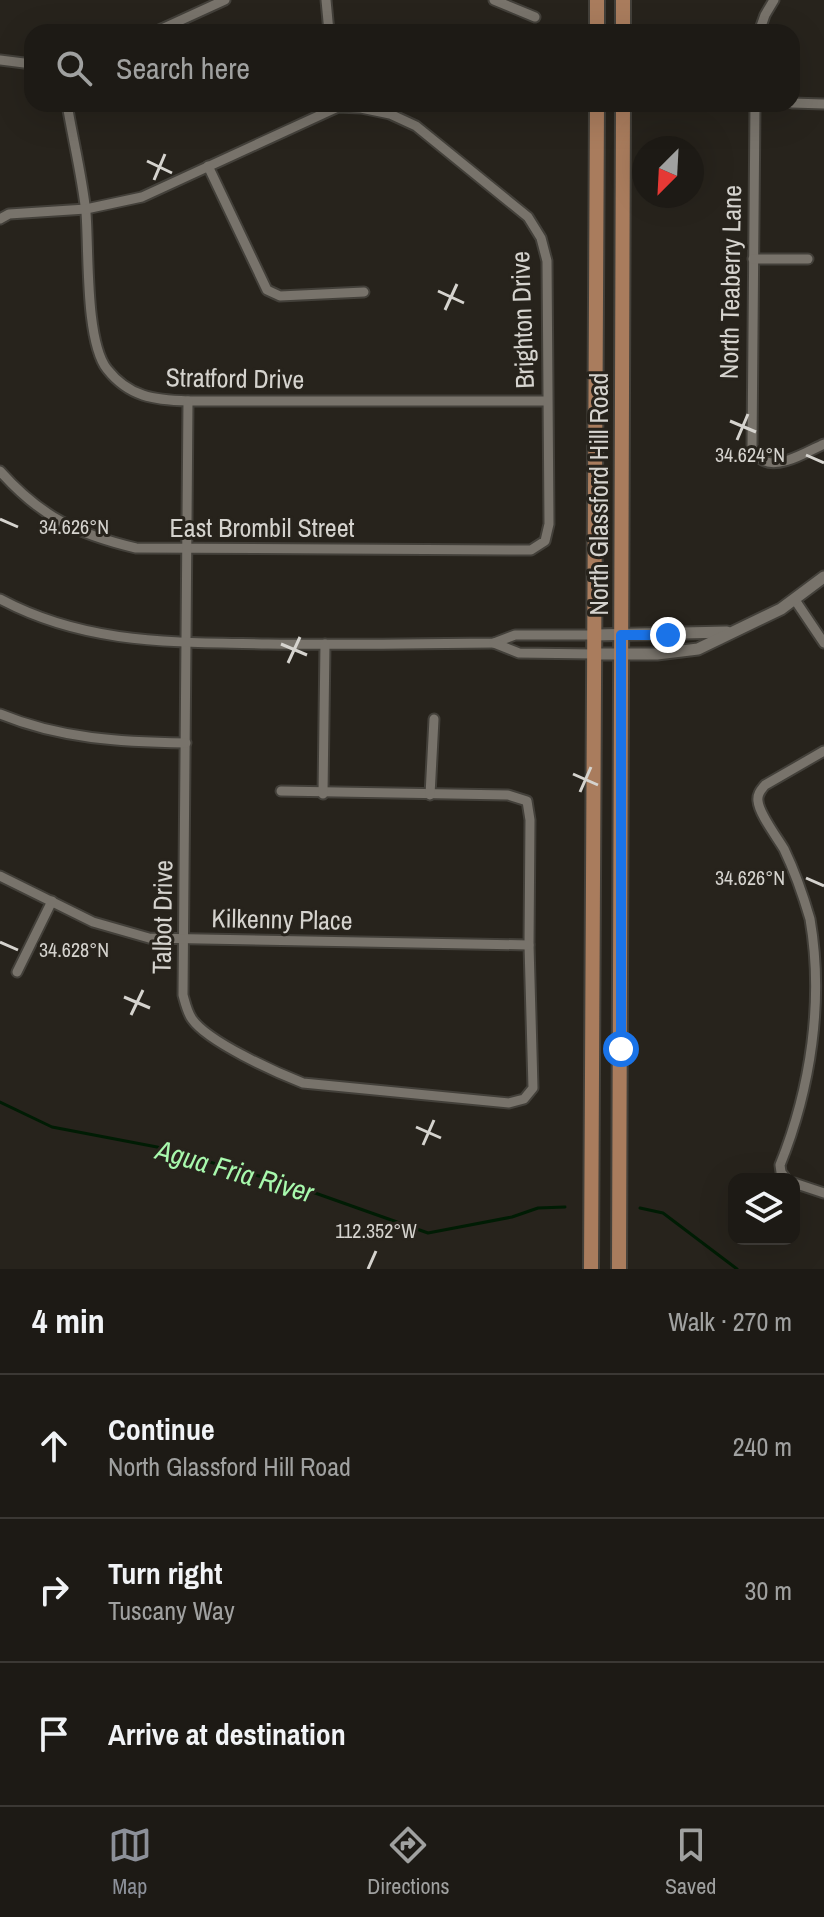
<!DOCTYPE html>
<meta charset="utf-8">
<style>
body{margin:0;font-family:"Archivo Narrow",sans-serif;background:#25231e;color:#f1f3f6}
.controls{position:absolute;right:24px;bottom:24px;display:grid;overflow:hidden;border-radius:16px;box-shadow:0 8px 32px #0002}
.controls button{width:72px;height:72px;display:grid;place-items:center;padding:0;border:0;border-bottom:2px solid #3b3834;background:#1d1a15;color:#f1f3f6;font:40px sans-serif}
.compass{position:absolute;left:632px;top:136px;width:72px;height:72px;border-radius:50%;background:#1d1a15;box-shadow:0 8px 32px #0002;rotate:204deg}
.stop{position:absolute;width:24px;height:24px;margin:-18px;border:6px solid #1a73e8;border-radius:50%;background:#fff}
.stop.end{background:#1a73e8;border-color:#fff;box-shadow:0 2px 8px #0008}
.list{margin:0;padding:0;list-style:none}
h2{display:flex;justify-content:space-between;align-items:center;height:104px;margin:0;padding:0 32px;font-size:34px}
h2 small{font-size:26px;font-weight:400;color:#a0a1a0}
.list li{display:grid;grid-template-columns:52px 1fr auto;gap:24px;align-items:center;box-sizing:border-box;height:144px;padding:0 32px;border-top:2px solid #3b3834}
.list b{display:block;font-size:30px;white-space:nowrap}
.list p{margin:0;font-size:26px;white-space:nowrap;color:#a0a1a0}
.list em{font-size:26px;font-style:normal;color:#a0a1a0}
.icon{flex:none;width:44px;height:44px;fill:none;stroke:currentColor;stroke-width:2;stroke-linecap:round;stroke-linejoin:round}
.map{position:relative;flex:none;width:824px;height:1269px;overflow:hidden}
.search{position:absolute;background:#1d1a15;box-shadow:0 8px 32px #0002;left:24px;right:24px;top:24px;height:88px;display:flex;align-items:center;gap:20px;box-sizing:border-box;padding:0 28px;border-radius:24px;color:#a0a1a0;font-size:30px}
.sheet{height:536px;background:#1d1a15}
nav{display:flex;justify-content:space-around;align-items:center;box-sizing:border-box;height:112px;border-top:2px solid #3b3834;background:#1d1a15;font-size:22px;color:#a0a1a0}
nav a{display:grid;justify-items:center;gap:4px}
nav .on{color:#8c9099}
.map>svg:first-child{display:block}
</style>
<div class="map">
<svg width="824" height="1269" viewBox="0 0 824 1269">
<rect width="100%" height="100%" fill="#27231c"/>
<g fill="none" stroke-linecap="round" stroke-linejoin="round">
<g stroke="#001c04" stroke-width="3">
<path d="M0,1102L52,1127L157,1147L301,1188L428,1233L512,1217L538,1208L565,1207"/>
<path d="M640,1208L663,1213L737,1269"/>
</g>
<defs>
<g id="minor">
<path d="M326,0L329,32"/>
<path d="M494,0L535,17"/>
<path d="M155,32L225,0"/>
<path d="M759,32L765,15L774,0"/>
<path d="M0,60L32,64"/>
<path d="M792,103L824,104"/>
<path d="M67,104C73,140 82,176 86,213C89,250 85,341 107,369C129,397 154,400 188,401H546"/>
<path d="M755,104L752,448C755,451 757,456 761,459C777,471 808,451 824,444"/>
<path d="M208,166L267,290L280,296L364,292"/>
<path d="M0,219L9,214L86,209L142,197L338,107L361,108L390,114L416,126L528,217L541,238L547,261L549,524L545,541L531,550L136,548C77,534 41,517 0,471"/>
<path d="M753,259H808"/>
<path d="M188,401L183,995C185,1002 187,1012 192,1019C208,1042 275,1072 303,1083L509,1103L524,1099L533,1088L529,945L530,820L527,801L508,795L281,791"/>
<path d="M0,599C86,645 173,642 268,644C343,645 419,644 494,643L515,635H595"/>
<path d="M795,600L824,643"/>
<path d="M494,643L519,653L595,654"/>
<path d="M0,714C60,739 122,742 186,743"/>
<path d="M323,794L325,644"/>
<path d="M430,795L434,719"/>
<path d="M0,876L93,922L149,938L529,945"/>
<path d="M17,972L52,901"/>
<path d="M786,1179L781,1172L780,1165C811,1088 824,1000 810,919C803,895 795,872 784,849C777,837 759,814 758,801C757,794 761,790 765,785L824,751"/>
<path d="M794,1183L824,1193"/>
</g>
<g id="tertiary">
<path d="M595,635L727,632"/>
<path d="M595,654H657L698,649L781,609L824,577"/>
</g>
<g id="primary">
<path d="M597,32V0"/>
<path d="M623,32V0"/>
<path d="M591,1269L597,104"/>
<path d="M619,1269L623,104"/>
</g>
</defs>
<use href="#minor" stroke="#43403a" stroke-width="13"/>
<use href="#tertiary" stroke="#43403a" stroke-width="15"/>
<use href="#primary" stroke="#43403a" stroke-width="18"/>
<use href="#minor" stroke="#78736b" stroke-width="9"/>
<use href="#tertiary" stroke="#78736b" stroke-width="11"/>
<use href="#primary" stroke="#a97c5d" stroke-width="14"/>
</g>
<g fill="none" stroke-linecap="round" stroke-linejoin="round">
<path stroke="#1a73e8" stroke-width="10" d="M621,1049V635H668"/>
</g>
<path fill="none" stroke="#d5d3ce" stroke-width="3" d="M147,161L172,173M154,180L165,154M438,291L464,303M445,310L457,284M730,421L756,432M737,440L748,414M806,455L824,463M0,519L18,527M281,644L307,655M288,663L300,637M573,774L598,785M580,792L591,767M806,878L824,886M0,942L18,950M124,997L150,1008M131,1015L143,990M416,1127L441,1138M423,1145L434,1120M368,1269L376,1251"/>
<g text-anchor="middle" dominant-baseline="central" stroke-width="6" stroke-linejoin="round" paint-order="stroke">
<g font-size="26" fill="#d5d3ce" stroke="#27231c">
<text transform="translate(730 282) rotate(-89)">North Teaberry Lane</text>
<text transform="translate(522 320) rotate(-92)">Brighton Drive</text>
<text transform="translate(235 378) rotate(1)">Stratford Drive</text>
<text transform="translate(598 494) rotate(-90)">North Glassford Hill Road</text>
<text x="262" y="527">East Brombil Street</text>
<text transform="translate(162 917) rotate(-89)">Talbot Drive</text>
<text transform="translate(282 919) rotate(1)">Kilkenny Place</text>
</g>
<g font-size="28" font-style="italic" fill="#a8f9ad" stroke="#27231c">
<text transform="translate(235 1171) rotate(16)">Agua Fria River</text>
</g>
</g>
<g font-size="20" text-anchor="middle" fill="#d5d3ce" stroke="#27231c" stroke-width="6" stroke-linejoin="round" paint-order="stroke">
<text x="750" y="462">34.624°N</text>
<text x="74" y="534">34.626°N</text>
<text x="750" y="885">34.626°N</text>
<text x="74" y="957">34.628°N</text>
<text x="376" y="1238">112.352°W</text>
</g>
</svg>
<div class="controls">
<button><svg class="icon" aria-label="layers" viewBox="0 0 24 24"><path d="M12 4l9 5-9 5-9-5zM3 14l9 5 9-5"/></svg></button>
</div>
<svg class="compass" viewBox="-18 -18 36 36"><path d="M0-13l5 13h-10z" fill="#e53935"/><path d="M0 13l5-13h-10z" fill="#a0a1a0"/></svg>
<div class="stop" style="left:621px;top:1049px"></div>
<div class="stop end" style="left:668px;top:635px"></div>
<div class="search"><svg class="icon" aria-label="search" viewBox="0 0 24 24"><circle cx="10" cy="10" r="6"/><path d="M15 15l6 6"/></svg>Search here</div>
</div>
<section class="sheet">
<h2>4 min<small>Walk · 270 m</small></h2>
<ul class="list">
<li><svg class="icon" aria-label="ahead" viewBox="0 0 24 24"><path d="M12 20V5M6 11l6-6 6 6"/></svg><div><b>Continue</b><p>North Glassford Hill Road</p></div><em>240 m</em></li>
<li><svg class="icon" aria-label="right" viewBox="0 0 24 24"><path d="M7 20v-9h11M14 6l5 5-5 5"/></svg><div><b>Turn right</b><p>Tuscany Way</p></div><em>30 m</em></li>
<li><svg class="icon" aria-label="arrive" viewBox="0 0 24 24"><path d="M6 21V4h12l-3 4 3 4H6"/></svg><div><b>Arrive at destination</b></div></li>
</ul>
</section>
<nav>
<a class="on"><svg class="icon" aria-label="map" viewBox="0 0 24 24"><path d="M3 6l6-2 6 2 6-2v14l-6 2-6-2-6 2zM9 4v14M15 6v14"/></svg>Map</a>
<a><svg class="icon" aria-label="directions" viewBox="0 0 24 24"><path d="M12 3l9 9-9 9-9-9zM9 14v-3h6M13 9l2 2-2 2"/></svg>Directions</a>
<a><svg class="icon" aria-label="saved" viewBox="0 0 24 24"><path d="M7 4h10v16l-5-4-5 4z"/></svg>Saved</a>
</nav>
